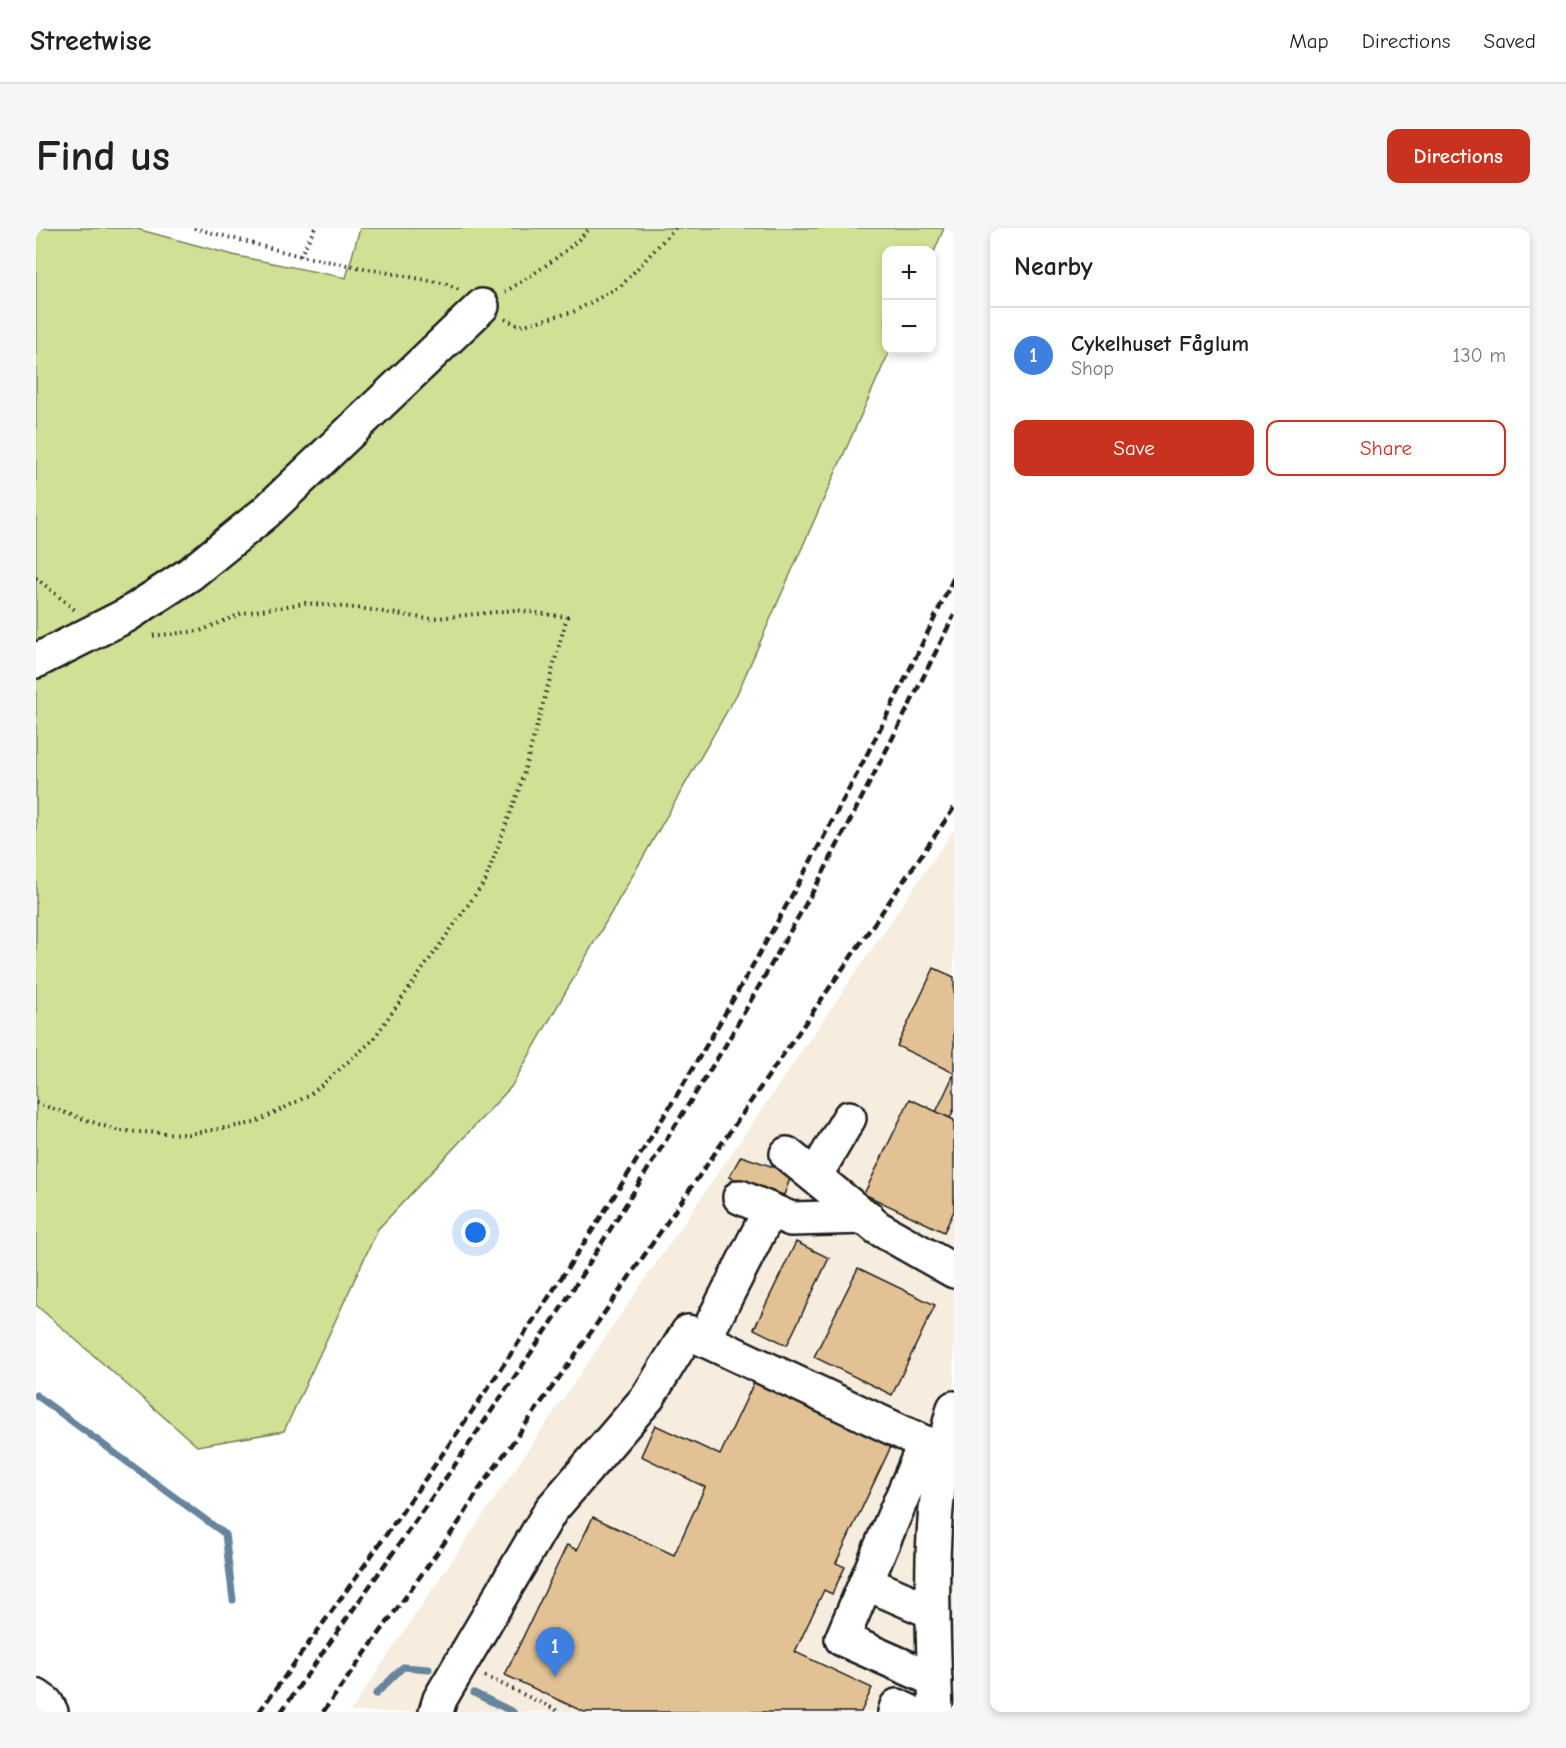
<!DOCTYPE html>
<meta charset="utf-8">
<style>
body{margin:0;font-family:"Comic Neue",sans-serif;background:#f6f6f6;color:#202124}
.controls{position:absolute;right:18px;top:18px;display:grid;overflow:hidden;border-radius:12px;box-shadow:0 3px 9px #0003}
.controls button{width:54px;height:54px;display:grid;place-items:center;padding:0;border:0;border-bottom:2px solid #e0e0e0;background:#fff;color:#202124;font:30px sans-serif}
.you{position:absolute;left:440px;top:1005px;width:21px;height:21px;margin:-15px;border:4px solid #fff;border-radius:50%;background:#1a73e8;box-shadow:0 0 0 9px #1a73e833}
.badge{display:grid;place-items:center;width:39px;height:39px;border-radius:50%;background:#c8321e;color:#fff;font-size:20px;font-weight:700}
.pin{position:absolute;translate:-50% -50px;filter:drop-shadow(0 2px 3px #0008)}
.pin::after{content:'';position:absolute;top:32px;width:21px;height:18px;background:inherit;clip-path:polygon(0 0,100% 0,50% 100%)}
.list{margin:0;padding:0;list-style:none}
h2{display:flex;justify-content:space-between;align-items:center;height:78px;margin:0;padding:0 24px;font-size:26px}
h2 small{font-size:20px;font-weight:400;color:#757577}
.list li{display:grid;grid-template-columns:39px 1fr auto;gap:18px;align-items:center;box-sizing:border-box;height:96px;padding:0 24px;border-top:2px solid #e0e0e0}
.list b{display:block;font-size:22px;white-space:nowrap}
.list p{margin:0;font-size:20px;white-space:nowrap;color:#757577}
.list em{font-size:20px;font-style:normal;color:#757577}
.actions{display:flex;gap:12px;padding:18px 24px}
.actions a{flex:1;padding:14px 0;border:2px solid #c8321e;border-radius:12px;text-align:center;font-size:21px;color:#c8321e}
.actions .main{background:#c8321e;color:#fff}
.map{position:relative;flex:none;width:918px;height:1484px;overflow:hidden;border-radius:12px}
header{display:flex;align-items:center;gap:36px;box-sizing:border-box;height:84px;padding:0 30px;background:#fff;border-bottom:2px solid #e0e0e0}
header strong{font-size:28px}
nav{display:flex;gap:33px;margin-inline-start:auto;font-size:21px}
.intro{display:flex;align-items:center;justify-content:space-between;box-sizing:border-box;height:144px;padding:0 36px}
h1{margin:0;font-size:42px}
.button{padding:15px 27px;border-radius:12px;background:#c8321e;color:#fff;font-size:21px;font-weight:700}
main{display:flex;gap:36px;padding:0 36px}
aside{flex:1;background:#fff;border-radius:12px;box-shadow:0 3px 9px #0003}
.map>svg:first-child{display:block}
</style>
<header>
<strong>Streetwise</strong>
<nav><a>Map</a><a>Directions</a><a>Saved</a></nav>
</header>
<div class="intro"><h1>Find us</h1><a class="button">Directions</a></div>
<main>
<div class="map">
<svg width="918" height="1484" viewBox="0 0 918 1484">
<rect width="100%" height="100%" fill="#fff"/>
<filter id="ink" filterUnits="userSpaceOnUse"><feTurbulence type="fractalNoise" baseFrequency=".0167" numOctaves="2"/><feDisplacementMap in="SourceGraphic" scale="12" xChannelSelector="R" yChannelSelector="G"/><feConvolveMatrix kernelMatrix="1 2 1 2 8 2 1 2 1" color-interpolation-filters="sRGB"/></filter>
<g filter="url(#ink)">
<path fill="#f6eddf" d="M918,601V1484H314L406,1347Z"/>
<path fill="#d0e195" stroke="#767e58" stroke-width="1.5" d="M0,0H97L201,28L310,50L324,0H908L896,29V22H850V122H854L701,466L475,859L342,1001L248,1203L161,1218L0,1077Z"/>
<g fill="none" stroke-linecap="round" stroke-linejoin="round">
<g stroke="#65849d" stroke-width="7">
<path d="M0,1167L189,1306L197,1372"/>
<path d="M438,1465L477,1484"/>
<path d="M340,1466L367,1439L393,1441"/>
</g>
</g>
<g fill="#e2c295" stroke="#1c1c1c" stroke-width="1.5">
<path d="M898,740L918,749V845L861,818Z"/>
<path d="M918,846V881L914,890L900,884Z"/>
<path d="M874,871L918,892V983L908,1004L828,966Z"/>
<path d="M705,928L756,945L748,967L693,949Z"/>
<path d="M760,1014L793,1030L751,1117L718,1101Z"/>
<path d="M822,1040L899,1077L856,1167L778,1129Z"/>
<path d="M721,1148L858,1212L800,1335L809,1339L796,1366L788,1362L759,1424L836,1460L825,1484H548L469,1447L531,1317L541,1322L557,1289L638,1327L669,1259L605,1228L619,1197L684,1227Z"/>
</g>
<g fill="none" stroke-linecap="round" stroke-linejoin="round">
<defs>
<g id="minor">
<path d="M0,433L91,387L154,346L229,285L446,78"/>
<path d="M751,926L842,1000L918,1043"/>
<path d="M779,948L813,890"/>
<path d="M704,969L755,991L831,989"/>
<path d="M678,1092L734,982"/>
<path d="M889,1215L806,1411L899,1452"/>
<path d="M830,1355L897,1384"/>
<path d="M0,1468L10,1475L15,1484"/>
<path d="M400,1484L404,1471L515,1282L612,1169L652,1104L908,1224"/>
<path d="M859,1484L861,1478L874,1484"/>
<path d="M900,1484C896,1383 890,1279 918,1180"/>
</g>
</defs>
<use href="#minor" stroke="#1c1c1c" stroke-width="38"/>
<g stroke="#1c1c1c" stroke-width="4" stroke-dasharray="1.5 4.5" stroke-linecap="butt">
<path d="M158,0L264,28L411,56L423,62"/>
<path d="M264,28L279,0"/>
<path d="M469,64C499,45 530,26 554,0"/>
<path d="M469,91L484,98L537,84L585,58L639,0"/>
<path d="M0,350L39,382"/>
<path d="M0,875L83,903L152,906L218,895L274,867L336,813L449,653L483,562L531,389L479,382L392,391L329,381L269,375L207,385L164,403L114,408"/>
<path d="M449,1448L524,1484"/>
</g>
<use href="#minor" stroke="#fff" stroke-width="33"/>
<g stroke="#1c1c1c" stroke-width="4.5" stroke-dasharray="9 4.5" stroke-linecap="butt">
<path d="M223,1484C366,1287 506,1088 633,880C737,708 833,531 918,349"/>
<path d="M245,1484L416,1241L520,1088L689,818L785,649L874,476L918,387"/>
<path d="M287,1484L426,1290L444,1260L535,1133L918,580"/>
</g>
</g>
</g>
</svg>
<div class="controls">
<button>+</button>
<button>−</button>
</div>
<div class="you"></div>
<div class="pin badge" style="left:519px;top:1449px;background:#3f7fe0">1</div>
</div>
<aside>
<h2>Nearby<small></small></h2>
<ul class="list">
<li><span class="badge" style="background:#3f7fe0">1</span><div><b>Cykelhuset Fåglum</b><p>Shop</p></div><em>130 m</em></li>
</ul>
<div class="actions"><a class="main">Save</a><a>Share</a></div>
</aside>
</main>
